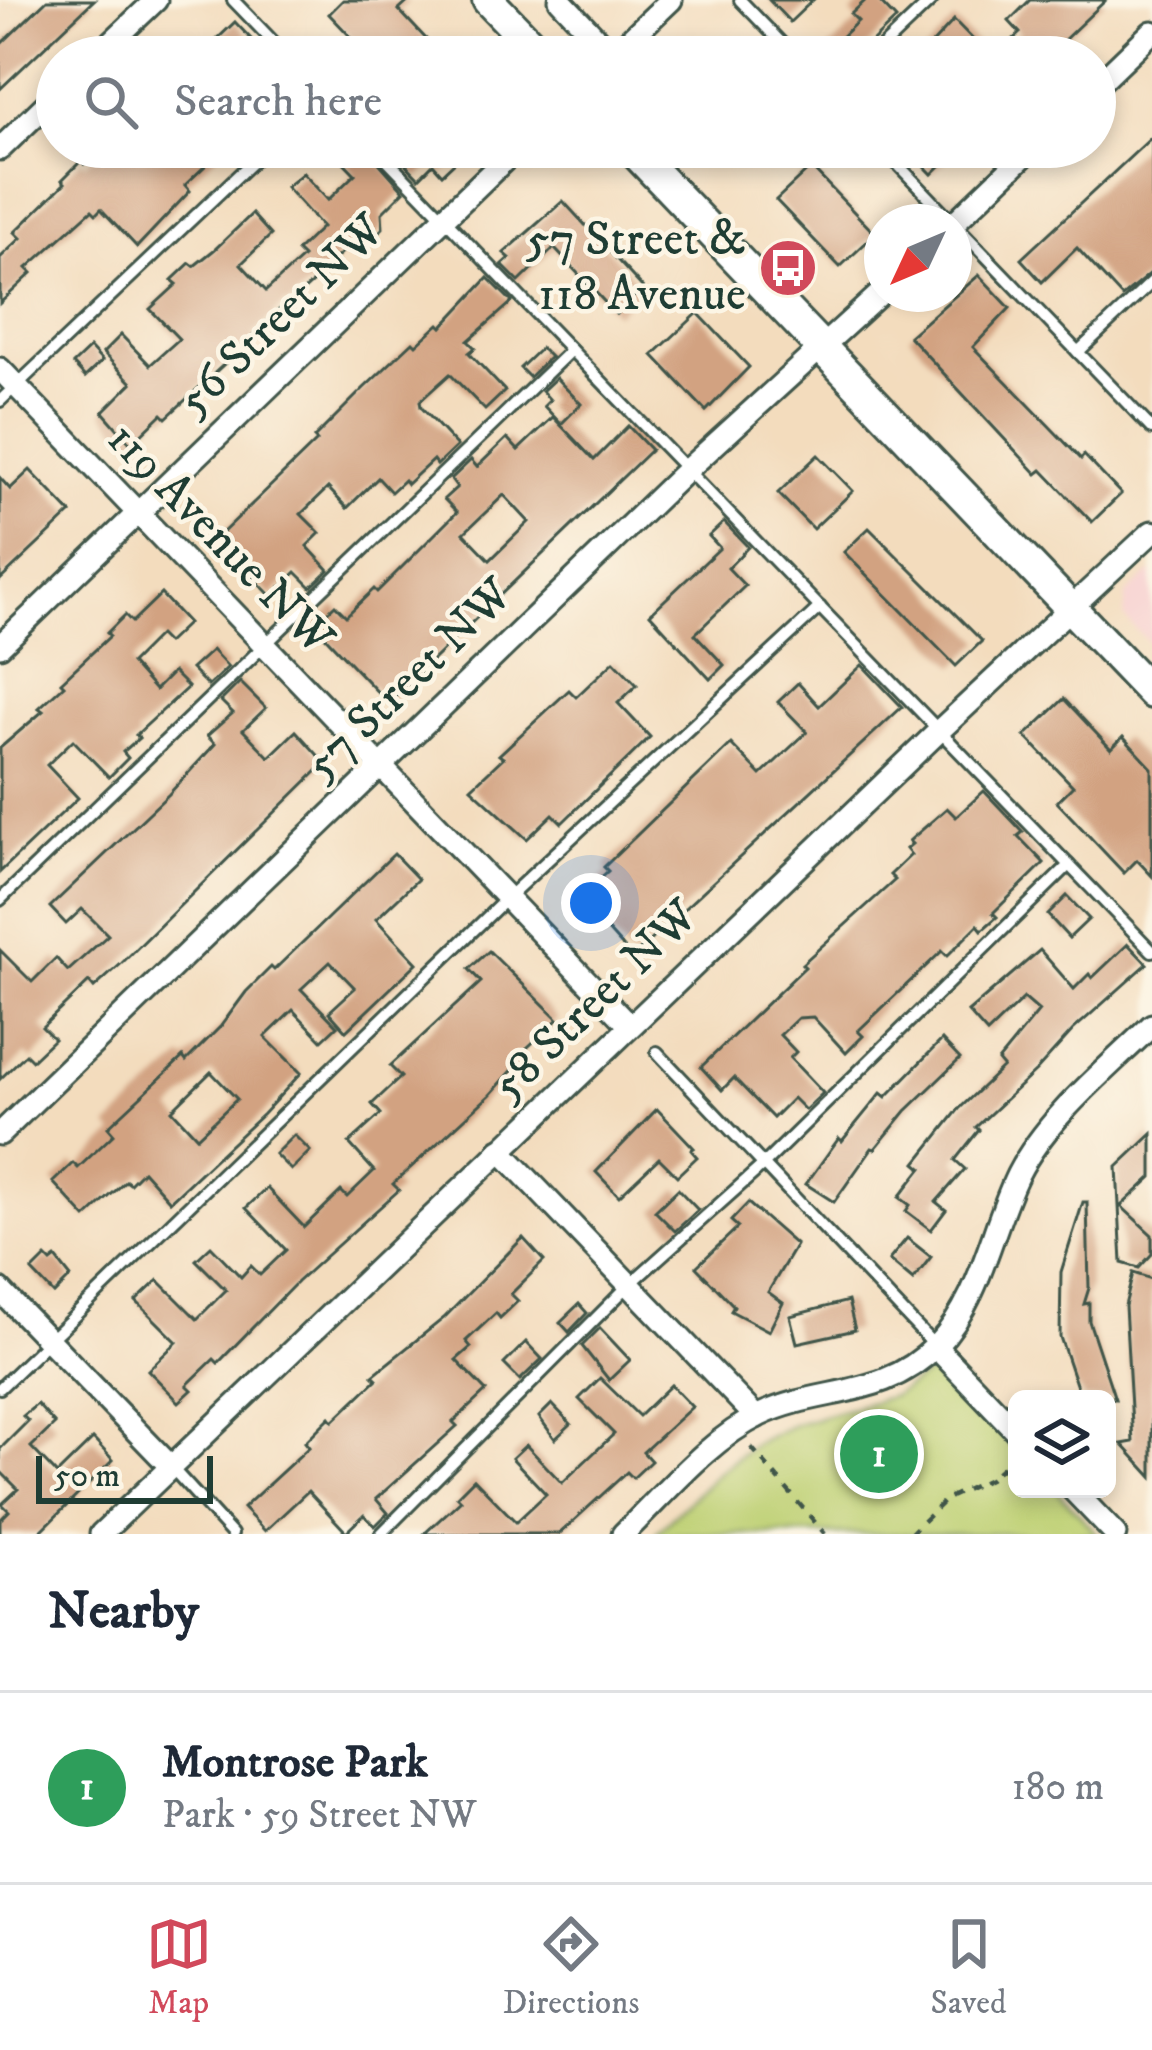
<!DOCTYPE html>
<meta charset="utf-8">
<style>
body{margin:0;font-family:"IM FELL DW Pica",serif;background:#f6f6f7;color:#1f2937}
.controls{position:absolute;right:36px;bottom:36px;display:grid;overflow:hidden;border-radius:18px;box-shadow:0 6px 18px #0003}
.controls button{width:108px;height:108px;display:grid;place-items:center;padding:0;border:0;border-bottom:3px solid #e0e1e3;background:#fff;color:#1f2937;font:60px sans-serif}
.compass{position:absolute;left:864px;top:204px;width:108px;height:108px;border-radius:50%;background:#fff;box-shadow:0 6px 18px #0003;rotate:226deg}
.scale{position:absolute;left:36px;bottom:30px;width:177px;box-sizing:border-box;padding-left:12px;border:6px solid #1f3d34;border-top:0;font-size:33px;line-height:42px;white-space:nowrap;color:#1f3d34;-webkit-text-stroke:9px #fcf5e5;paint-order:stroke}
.you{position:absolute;left:591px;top:903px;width:42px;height:42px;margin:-30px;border:9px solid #fff;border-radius:50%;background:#1a73e8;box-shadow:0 0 0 18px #1a73e833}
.badge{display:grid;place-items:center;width:78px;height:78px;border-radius:50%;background:#d1495b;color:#fff;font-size:39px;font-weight:700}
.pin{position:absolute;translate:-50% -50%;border:6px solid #fff;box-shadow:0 3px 12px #0006}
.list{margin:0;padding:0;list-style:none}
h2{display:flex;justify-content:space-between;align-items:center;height:156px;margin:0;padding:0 48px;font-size:51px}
h2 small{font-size:39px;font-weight:400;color:#747a83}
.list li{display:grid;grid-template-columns:78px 1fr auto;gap:36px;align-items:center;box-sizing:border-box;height:192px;padding:0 48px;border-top:3px solid #e0e1e3}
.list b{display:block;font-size:45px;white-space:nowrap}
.list p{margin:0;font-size:39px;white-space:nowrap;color:#747a83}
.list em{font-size:39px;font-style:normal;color:#747a83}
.icon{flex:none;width:66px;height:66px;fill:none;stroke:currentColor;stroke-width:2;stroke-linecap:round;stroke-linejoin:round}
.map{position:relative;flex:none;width:1152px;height:1534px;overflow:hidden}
.search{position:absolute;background:#fff;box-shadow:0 6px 18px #0003;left:36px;right:36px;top:36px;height:132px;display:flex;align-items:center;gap:30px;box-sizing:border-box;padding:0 42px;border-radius:66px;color:#747a83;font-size:45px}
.sheet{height:348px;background:#fff}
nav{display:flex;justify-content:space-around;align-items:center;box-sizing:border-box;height:168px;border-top:3px solid #e0e1e3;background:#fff;font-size:33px;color:#747a83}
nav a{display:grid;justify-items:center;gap:6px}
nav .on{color:#d1495b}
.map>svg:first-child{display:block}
</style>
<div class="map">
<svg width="1152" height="1534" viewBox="0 0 1152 1534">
<rect width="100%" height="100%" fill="#fcf5e5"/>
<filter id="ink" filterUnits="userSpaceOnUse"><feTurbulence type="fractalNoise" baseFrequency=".00833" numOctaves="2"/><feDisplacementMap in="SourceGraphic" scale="24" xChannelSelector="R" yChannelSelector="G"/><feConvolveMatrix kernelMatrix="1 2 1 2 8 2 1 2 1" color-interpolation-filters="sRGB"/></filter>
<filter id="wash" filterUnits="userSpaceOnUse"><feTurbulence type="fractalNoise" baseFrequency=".004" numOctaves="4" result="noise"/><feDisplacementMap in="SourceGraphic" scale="48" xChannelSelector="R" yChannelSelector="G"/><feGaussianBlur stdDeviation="2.7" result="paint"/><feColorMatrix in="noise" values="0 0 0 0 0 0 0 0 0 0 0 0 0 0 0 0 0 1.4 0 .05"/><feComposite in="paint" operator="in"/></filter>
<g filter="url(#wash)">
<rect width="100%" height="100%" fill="#f3dcbd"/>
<path fill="#f7cfd0" d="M1152,571V646L1124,617L1126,595Z"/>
<path fill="#bed073" stroke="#6e8654" stroke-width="3" d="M930,1372L950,1379L1017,1449V1489H1055L1098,1534H655L718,1473L754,1444L793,1425L893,1396Z"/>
<g id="blocks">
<g fill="#d2a281" fill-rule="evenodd">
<path d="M47,0H94L0,89V45Z"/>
<path d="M343,0H410L399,10L443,57H370L329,14Z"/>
<path d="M769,0H813L790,22Z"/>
<path d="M866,0H878L896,19L856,57H820L858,21L851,14Z"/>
<path d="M1030,0H1106L1062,42L1065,45L1053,57H994L1020,33L1009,21Z"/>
<path d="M954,20L990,57H920Z"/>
<path d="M235,22L268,57H224L212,44Z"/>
<path d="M1152,137V272L1122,297L1077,248L1042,282L1021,259Z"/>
<path d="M103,147H130L142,159L155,147H225L185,185L190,191L137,247L101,209L96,214L92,210L27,268L32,273L0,303V258L21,238L15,232L65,183L62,180L82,160L85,164Z"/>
<path d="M329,147H365L404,191L382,213L383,228L372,239L365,232L335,259L338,262L323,277L321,275L288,305L286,303L253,335L256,339L238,357L235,354L166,418L162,414L131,444L103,412L132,383L103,353L121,335L150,365L179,339L150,309L177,284L172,280L190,263L194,266L214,250L252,214L271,235L241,264L266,291L303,257L297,251L322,227L286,187L303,173L328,200L355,174Z"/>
<path d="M389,147H471L442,174L433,164L419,178Z"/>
<path d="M906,147H959L932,174Z"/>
<path d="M811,167L875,234L840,267L776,200Z"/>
<path d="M563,201L643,288L616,314L554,248L519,282L502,265L510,258L504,253Z"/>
<path d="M979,275L1010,308L973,347L1081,459L1084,455L1121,494L1092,522L1042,470L1037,474L909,336Z"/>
<path d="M488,278L512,302L468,341L475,348L469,353L505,391L485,410L450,374L420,401L421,407L457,446L437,465L433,460L407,484L404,480L391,492L378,478L347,508L328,488L301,514L320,533L307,546L329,570L311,587L296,572L271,596L216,539L317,441L314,438L364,388L413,342L416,345L439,324L442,327Z"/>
<path d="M698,313L749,367L706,411L653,355Z"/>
<path d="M90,348L102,361L85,377L73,364Z"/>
<path d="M541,348L550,357L529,377L520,368Z"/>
<path d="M556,378L581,404L561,424L544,406L550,400L542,391Z"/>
<path d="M553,417L594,460L628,426L651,450L388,703L314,625L335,605L346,616L374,589L377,592L457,512L444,499L457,487L451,479L471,460L477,467L507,438L518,450ZM504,495L529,522L490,560L464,533Z"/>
<path d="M818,455L853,491L813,529L778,493Z"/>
<path d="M30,470L71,513L0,580V478L10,489Z"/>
<path d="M724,522L748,547L728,568L745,586L695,634L724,665L710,679L650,614L720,548L709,536Z"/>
<path d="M869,528L982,641L956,666L844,552Z"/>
<path d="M161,594L188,623L167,643L159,635L131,663L155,690L173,672L188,687L136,735L139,738L123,752L128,758L109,777L73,740L47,765L78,798L0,872V748L43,711L39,708L64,685L61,682L110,636L107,633L125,615L132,622Z"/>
<path d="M212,650L228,667L208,686L191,669Z"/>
<path d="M614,661L637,685L618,703L650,737L562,823L553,814L527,839L471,788L503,758L499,755L569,690L576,697Z"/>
<path d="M862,665L902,707L632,957L579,898L608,871L604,867L731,744L761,775L807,732L778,702L798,683L819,706Z"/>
<path d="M240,682L266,708L243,730L269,757L296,731L325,763L122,963L94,988L89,982L42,1027L54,1039L32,1060L26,1054L0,1079V950L32,982L56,958L68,971L108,935L82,909L66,924L50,907L169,794L215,744L207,736L233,713L221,701Z"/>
<path d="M1064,699L1111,749L1123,737L1152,768V876L1137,860L1124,873L1057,802L1073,786L1025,736Z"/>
<path d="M984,791L1023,832L1018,836L1044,863L993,913L997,917L982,930L978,925L947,956L942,951L858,1031L863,1036L846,1053L813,1017L798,1018L780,1035L796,1052L790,1058L823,1093L805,1110L793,1098L773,1118L734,1078L722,1090L701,1067L805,967L802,964L895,880L890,875L911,855L906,849L912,844L909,841L947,808L956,817Z"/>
<path d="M394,854L418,879L376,919L417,963L346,1031L329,1012L355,988L330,962L301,989L337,1026L322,1040L293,1010L265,1037L301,1073L263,1114L170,1201L143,1171L130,1184L126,1181L86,1218L53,1182L73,1163L78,1168L114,1134L108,1127L183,1057L186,1061L221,1026L246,992L271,967L274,970ZM211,1072L237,1099L197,1137L172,1110Z"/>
<path d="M1067,896L1089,919L1069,938L1048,915Z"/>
<path d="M1128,944L1147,964L1073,1030L1036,1071L976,1127L979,1130L955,1160L965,1169L936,1202L946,1210L931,1230L906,1211L910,1205L899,1197L922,1168L916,1163L959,1109L1003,1067L998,1061L1039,1011L1024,998L987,1033L968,1012L1040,950L1074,989L1089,974L1092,978Z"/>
<path d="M489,951L558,1019L514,1060L518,1064L490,1095L393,1184L399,1190L297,1282L218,1363L214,1359L187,1385L192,1390L179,1402L148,1370L177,1342L136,1301L158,1280L197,1319L226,1290L196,1260L211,1246L241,1277L251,1266L260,1275L286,1250L246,1208L267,1188L304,1227L341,1191L347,1197L374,1171L349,1143L381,1114L372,1104L401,1077L390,1066L481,982L469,969Z"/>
<path d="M942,1040L960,1059L906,1111L875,1149L872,1148L834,1202L806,1184L839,1138L842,1141L881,1093L886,1097Z"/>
<path d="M657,1109L694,1148L691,1150L697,1157L677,1176L659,1158L619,1196L596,1172Z"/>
<path d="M1152,1134V1177L1121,1206L1152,1235V1254L1139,1268L1122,1263L1117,1167Z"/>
<path d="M294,1135L310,1151L291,1170L275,1154Z"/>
<path d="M678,1189L698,1210L675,1231L655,1211Z"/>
<path d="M1083,1202H1087L1089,1288L1084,1304L1089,1303V1321L1115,1399H1085L1077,1387L1060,1337L1061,1272Z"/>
<path d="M748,1203L796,1245L768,1292L783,1303L769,1331L731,1311L734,1306L696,1267L738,1227L731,1221Z"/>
<path d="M523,1238L544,1261L511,1294L518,1301L500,1318L496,1313L466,1341L471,1347L456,1360L486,1391L453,1422L457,1426L376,1499L388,1513L375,1526L364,1515L346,1532L308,1491L265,1531L243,1508L309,1447L305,1442L330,1417L333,1421L377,1379L373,1375L444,1318Z"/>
<path d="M907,1238L931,1257L913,1280L889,1260Z"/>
<path d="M46,1257L51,1262L56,1258L71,1277L54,1294L32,1271Z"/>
<path d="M1133,1273L1152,1279V1477L1122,1444L1133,1442L1125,1306Z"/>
<path d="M848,1301L855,1330L797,1343L790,1316Z"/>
<path d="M579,1304L587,1313L569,1332L560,1322Z"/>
<path d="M600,1328L630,1360L609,1380L582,1346Z"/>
<path d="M526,1342L542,1359L520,1380L504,1364Z"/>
<path d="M600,1378L639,1416L671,1385L692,1407L643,1452L651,1461L633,1478L627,1472L559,1534H424L461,1500L457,1496L474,1479L516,1522L546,1494L512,1458L526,1445L562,1483L614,1434L579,1399Z"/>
<path d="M37,1404L55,1424L31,1447L57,1474L93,1439L113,1460L38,1534H0V1520L9,1511L2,1504L18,1489L0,1471V1449L28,1421L23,1416Z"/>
<path d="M552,1404L571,1424L555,1439L539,1417Z"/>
</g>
</g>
</g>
<g filter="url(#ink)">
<use href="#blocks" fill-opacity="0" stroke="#3f5549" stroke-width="3"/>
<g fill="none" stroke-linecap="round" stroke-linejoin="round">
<defs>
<g id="lane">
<path d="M233,0L288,57"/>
<path d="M740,0L795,57"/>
<path d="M872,57L932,0"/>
<path d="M375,147L1152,951"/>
<path d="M881,147L953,222"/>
<path d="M955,224L1152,429"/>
<path d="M1078,352L1152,282"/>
<path d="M0,401L268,147"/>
<path d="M0,900L571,350"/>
<path d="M657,1052L935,1346"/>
<path d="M0,1388L507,898L820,607"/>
<path d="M171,1467L232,1534"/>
<path d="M381,1534L629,1285L763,1165L1069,865"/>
</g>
<g id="street">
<path d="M560,0L612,55"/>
<path d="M96,57L156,0"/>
<path d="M611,57L671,0"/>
<path d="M1095,87L1152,32"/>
<path d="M0,149L57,94"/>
<path d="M954,223L1033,147"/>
<path d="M0,369L630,1026"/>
<path d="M0,646L518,147"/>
<path d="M0,1134L687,470L882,292"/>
<path d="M500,1150L756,1417"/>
<path d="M0,1290L171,1467"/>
<path d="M935,1346L1017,1432"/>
<path d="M1072,1489L1115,1534"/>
<path d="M101,1534L939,731L1152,532"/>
<path d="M623,1534C665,1494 707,1441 760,1415C821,1386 883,1400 936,1346C982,1298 990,1231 1018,1174C1048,1116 1106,1070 1152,1025"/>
</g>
<g id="secondary">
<path d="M488,0L543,57"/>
<path d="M630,147L1152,693"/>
</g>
</defs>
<use href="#lane" stroke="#3f5549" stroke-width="16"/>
<use href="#street" stroke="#3f5549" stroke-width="27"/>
<use href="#secondary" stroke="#3f5549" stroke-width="36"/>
<g stroke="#3f5549" stroke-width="4.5" stroke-dasharray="9 9" stroke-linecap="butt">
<path d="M751,1447L825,1534"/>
<path d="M910,1534L946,1499L989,1479L1007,1463"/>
</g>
<use href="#lane" stroke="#fff" stroke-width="10"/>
<use href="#street" stroke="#fff" stroke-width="21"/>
<use href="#secondary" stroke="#fff" stroke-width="30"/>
</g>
</g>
<defs>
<symbol id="bus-disc" viewBox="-11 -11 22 22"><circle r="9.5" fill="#d1495b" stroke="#fcf5e5"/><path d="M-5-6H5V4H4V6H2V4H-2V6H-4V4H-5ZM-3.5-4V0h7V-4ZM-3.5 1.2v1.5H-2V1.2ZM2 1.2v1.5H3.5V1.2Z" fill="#fff"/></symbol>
</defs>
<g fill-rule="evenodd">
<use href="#bus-disc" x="755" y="235" width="66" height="66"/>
</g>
<g text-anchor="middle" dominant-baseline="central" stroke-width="9" stroke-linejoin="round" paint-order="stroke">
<g font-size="48" fill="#1f3d34" stroke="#fcf5e5" text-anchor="end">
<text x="746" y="240">57 Street &amp;<tspan x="746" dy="55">118 Avenue</tspan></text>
</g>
<g font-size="48" fill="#1f3d34" stroke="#fcf5e5">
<text transform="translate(281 316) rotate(-44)">56 Street NW</text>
<text transform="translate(220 539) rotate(46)">119 Avenue NW</text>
<text transform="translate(409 680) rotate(-44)">57 Street NW</text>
<text transform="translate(595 1001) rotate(-44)">58 Street NW</text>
</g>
</g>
</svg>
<div class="controls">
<button><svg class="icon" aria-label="layers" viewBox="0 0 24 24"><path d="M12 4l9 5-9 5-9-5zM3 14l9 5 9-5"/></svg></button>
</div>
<svg class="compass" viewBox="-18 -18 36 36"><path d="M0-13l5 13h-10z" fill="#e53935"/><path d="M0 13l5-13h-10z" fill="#747a83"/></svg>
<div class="scale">50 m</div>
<div class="you"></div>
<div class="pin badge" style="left:879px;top:1454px;background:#2e9e5b">1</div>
<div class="search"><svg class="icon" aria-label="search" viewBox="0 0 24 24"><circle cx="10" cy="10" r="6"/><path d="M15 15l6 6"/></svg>Search here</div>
</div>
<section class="sheet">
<h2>Nearby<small></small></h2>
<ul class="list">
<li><span class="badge" style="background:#2e9e5b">1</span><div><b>Montrose Park</b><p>Park · 59 Street NW</p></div><em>180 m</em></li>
</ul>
</section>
<nav>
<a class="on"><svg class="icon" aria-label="map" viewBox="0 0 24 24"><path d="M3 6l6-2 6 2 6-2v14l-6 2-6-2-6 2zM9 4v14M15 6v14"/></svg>Map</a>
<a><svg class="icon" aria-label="directions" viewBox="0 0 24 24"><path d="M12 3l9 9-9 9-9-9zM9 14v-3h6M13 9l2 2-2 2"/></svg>Directions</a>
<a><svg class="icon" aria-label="saved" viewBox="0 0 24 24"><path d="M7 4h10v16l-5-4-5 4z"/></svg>Saved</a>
</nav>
